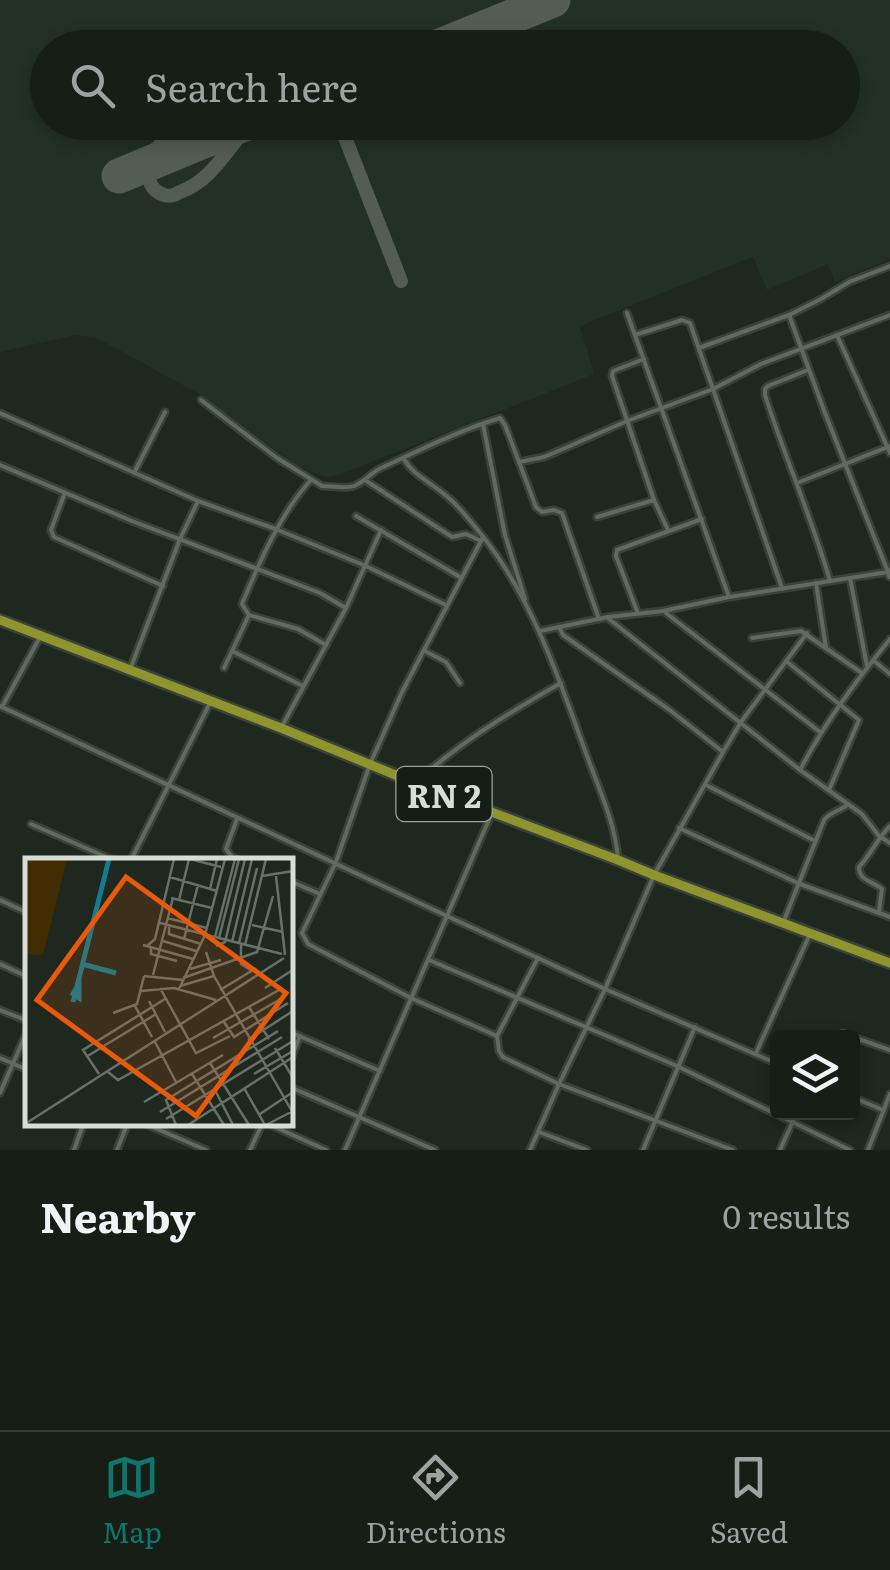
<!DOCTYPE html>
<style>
body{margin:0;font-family:Literata,serif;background:#232b23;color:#f1f3f6}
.controls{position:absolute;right:30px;bottom:30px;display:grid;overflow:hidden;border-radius:10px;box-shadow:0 5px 15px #0003}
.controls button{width:90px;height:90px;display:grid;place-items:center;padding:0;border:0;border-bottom:2px solid #353c35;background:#161e16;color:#f1f3f6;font:50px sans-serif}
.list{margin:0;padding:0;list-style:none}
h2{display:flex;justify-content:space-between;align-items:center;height:130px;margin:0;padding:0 40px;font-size:42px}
h2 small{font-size:32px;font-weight:400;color:#9ea2a1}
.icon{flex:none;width:55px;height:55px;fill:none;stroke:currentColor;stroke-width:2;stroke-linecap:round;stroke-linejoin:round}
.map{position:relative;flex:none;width:890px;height:1150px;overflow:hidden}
.search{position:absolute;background:#161e16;box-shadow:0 5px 15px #0003;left:30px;right:30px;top:30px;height:110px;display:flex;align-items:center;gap:25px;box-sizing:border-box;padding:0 35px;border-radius:55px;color:#9ea2a1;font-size:38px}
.sheet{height:280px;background:#161e16}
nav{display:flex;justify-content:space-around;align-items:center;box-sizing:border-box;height:140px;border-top:2px solid #353c35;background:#161e16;font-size:28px;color:#9ea2a1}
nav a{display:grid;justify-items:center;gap:5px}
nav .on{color:#0f766e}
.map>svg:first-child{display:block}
</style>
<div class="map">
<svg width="890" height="1150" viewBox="0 0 890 1150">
<rect width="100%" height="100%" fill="#1e281e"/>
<path fill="#223123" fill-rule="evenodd" d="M0,0H890V259L835,282L828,264L767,290L753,257L580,326L594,374L342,474L328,477L317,474L297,466L201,395L95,337L76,335L0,352ZM48,48H842V122H48Z"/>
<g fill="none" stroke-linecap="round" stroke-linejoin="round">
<g stroke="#545d54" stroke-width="14">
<path d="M339,122L401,281"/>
<path d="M201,142C194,141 185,137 178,137C150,137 135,186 164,195C171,197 174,195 180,192C215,179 227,146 253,122"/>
</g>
<g stroke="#545d54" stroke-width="35">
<path d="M435,48L553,0"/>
<path d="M119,176L249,122"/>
</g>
<defs>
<g id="street">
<path d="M627,313L729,597"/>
<path d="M635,335L682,320L690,323L782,588"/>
<path d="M837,335L890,453"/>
<path d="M699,348L789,315L821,299L849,282L890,266"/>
<path d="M644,359L613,371L612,376L654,500L668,530"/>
<path d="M808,370L768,386L765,389V395C785,458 812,518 830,581"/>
<path d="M201,400L277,458L322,486C331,486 346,489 354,486C363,483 372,472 381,468C420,450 460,430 500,418L505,425L536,507L542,512L554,510L562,513L599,619"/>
<path d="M0,413L198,501L278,530L366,566L446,605"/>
<path d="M483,424L505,535L525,599"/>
<path d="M404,459C413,475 430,482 444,494C458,504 470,521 481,534C533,599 559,679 587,756C599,789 616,825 618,860"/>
<path d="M519,462L544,457L563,449L627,421L713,389L761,364L890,315"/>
<path d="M0,465L132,521L320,593L346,608"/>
<path d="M134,473L165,412"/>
<path d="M311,480C281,512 259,563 242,604L249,615L298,629L326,645"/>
<path d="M365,480L452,537L466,534L481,541"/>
<path d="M797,483L890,446"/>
<path d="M64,495L51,530L54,537L163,586"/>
<path d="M356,516L460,577"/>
<path d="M597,517L654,500"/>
<path d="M483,537L402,692L370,764L336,862L302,933L308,944L411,998L497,1036"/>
<path d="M850,578L867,666"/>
<path d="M816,583L826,648"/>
<path d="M637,611L616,556L617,550L702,519"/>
<path d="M666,613L820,732"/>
<path d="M609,619L800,770L862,814L879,836L890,843"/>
<path d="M559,627L563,635L671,711L723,752L741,722L807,633"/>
<path d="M540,631L608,617L663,611L729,597L888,572L825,413L789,315"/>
<path d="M752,638L801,631L862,673"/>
<path d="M232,651L303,686"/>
<path d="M425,651L446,662L460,683"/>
<path d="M873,660L890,674"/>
<path d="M786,661L859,720L829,790"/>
<path d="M131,667L180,539L198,501"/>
<path d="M224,668L249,615"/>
<path d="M0,706L447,916L605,989L778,1064"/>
<path d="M2,707L40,637"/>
<path d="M281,728L346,608L381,530"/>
<path d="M800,770C825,722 856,681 890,639"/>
<path d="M416,782C459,743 510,712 561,683"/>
<path d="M706,785L815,841"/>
<path d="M237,819L226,849L232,857L239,860"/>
<path d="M31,824L113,860"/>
<path d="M679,828L800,884L890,917"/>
<path d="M131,860L211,701"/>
<path d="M290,881L320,894"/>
<path d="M0,900L28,913"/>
<path d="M879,911L882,889C873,881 859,881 859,867C871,854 877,839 890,826"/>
<path d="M783,923L824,820C830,812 840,811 847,805"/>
<path d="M538,958L497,1036L499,1051L503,1057L559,1084L733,1150"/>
<path d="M429,960L677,1066L850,1150"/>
<path d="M0,964L28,977"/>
<path d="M0,1010L28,1021"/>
<path d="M290,1032L380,1071"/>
<path d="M842,1033L890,1050"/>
<path d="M756,1053L810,934"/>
<path d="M0,1058L28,1070"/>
<path d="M290,1061L300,1036"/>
<path d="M290,1087L435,1150"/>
<path d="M0,1093L28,1029"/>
<path d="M852,1097L883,1110"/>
<path d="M141,1122L206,1150"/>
<path d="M264,1122L326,1150"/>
<path d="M539,1132L587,1150"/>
<path d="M74,1150L84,1122"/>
<path d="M117,1150L128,1122"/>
<path d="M250,1150L263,1122"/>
<path d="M345,1150L491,815"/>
<path d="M530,1150L559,1084L605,989L654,875L723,752"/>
<path d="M643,1150L695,1027"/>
<path d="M780,1150L797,1112"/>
<path d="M868,1150L890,1094"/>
</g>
<path id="secondary" d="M890,571V576"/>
<path id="highway" d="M0,620L281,728L415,783L618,860L654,875L890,963"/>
</defs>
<use href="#street" stroke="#3a423a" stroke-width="9"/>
<use href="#secondary" stroke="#3a423a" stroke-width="11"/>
<use href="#highway" stroke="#3a423a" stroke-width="14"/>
<use href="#street" stroke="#5f6b5f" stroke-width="4"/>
<use href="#secondary" stroke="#5f6b5f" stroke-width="6"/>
<use href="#highway" stroke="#90942d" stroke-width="9"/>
</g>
<g text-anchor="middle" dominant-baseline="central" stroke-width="10" stroke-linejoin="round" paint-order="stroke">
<rect fill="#151e15" stroke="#9da49d" stroke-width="2.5" x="396.5" y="767" width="95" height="54" rx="8"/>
<g font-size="32" font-weight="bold" fill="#d7ded7">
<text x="444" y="794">RN 2</text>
</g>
</g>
<g transform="translate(25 858)">
<rect width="268" height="268" fill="#1e281e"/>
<path d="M0,1H42L18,97L0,96Z" fill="#442c02"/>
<path fill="none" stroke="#127c90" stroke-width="5" d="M57,106L91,115M52,129L48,136L54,140V119M48,144L84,1"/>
<path fill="none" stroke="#687168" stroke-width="2.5" d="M165,1L196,9M237,18L268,13M251,18L260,97M145,19L192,33M185,31L192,1M146,40L187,50M154,42L164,1M142,60L182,70M135,65L257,96M227,67L258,74M144,69V76L176,86M190,79L210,1M194,80L214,1M159,81L173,27M138,83L171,93M207,84L227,1M214,85L232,10M216,86V106L227,113M118,87L168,101M220,87L241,1M122,88L130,81L149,1M191,88L200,84L220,1M126,89V96L152,103M165,111L196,102M128,117L148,40M119,118L158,122M189,118L268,255M158,120L232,94L248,38M155,128L189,118L181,94M135,130L171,195L205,178M240,130L266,113M154,131L180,77L200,1M195,132L230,111L233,115M116,133L149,130L191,142M124,143L140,174M110,148L127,179M224,149L244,181M88,155L112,146L119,118M199,164L209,179L263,145M188,180L259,139M223,182L268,153M130,184L151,224M250,190L268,220M61,199L131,156M185,205L224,267M83,214L93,222L254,132M74,216L58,192L140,141M167,216L199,267M229,216L268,193M219,230L240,267M190,232L208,267M119,244L198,197M135,254L257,179M235,256L268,234M141,261L268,183M0,266L259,100M151,267L141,242L253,173M163,267L268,199M241,267L268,253"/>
<path fill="#e8590c" fill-opacity="0.15" stroke="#e8590c" stroke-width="5" d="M101,19L261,135L171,258L12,142Z"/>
<rect width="268" height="268" fill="none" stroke="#d7ded7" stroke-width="5"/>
</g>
</svg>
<div class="controls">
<button><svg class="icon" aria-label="layers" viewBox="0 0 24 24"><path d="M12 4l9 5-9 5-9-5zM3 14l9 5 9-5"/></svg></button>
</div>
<div class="search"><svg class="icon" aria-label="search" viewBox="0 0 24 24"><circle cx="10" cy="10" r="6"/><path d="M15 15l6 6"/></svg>Search here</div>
</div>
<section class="sheet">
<h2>Nearby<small>0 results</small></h2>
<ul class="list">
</ul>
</section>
<nav>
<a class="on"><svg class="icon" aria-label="map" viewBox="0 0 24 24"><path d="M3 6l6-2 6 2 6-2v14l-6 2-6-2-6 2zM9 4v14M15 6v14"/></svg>Map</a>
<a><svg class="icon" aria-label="directions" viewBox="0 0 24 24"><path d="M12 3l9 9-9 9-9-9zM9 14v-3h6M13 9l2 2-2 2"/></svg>Directions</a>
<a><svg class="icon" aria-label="saved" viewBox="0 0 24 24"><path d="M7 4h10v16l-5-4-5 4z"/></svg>Saved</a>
</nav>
